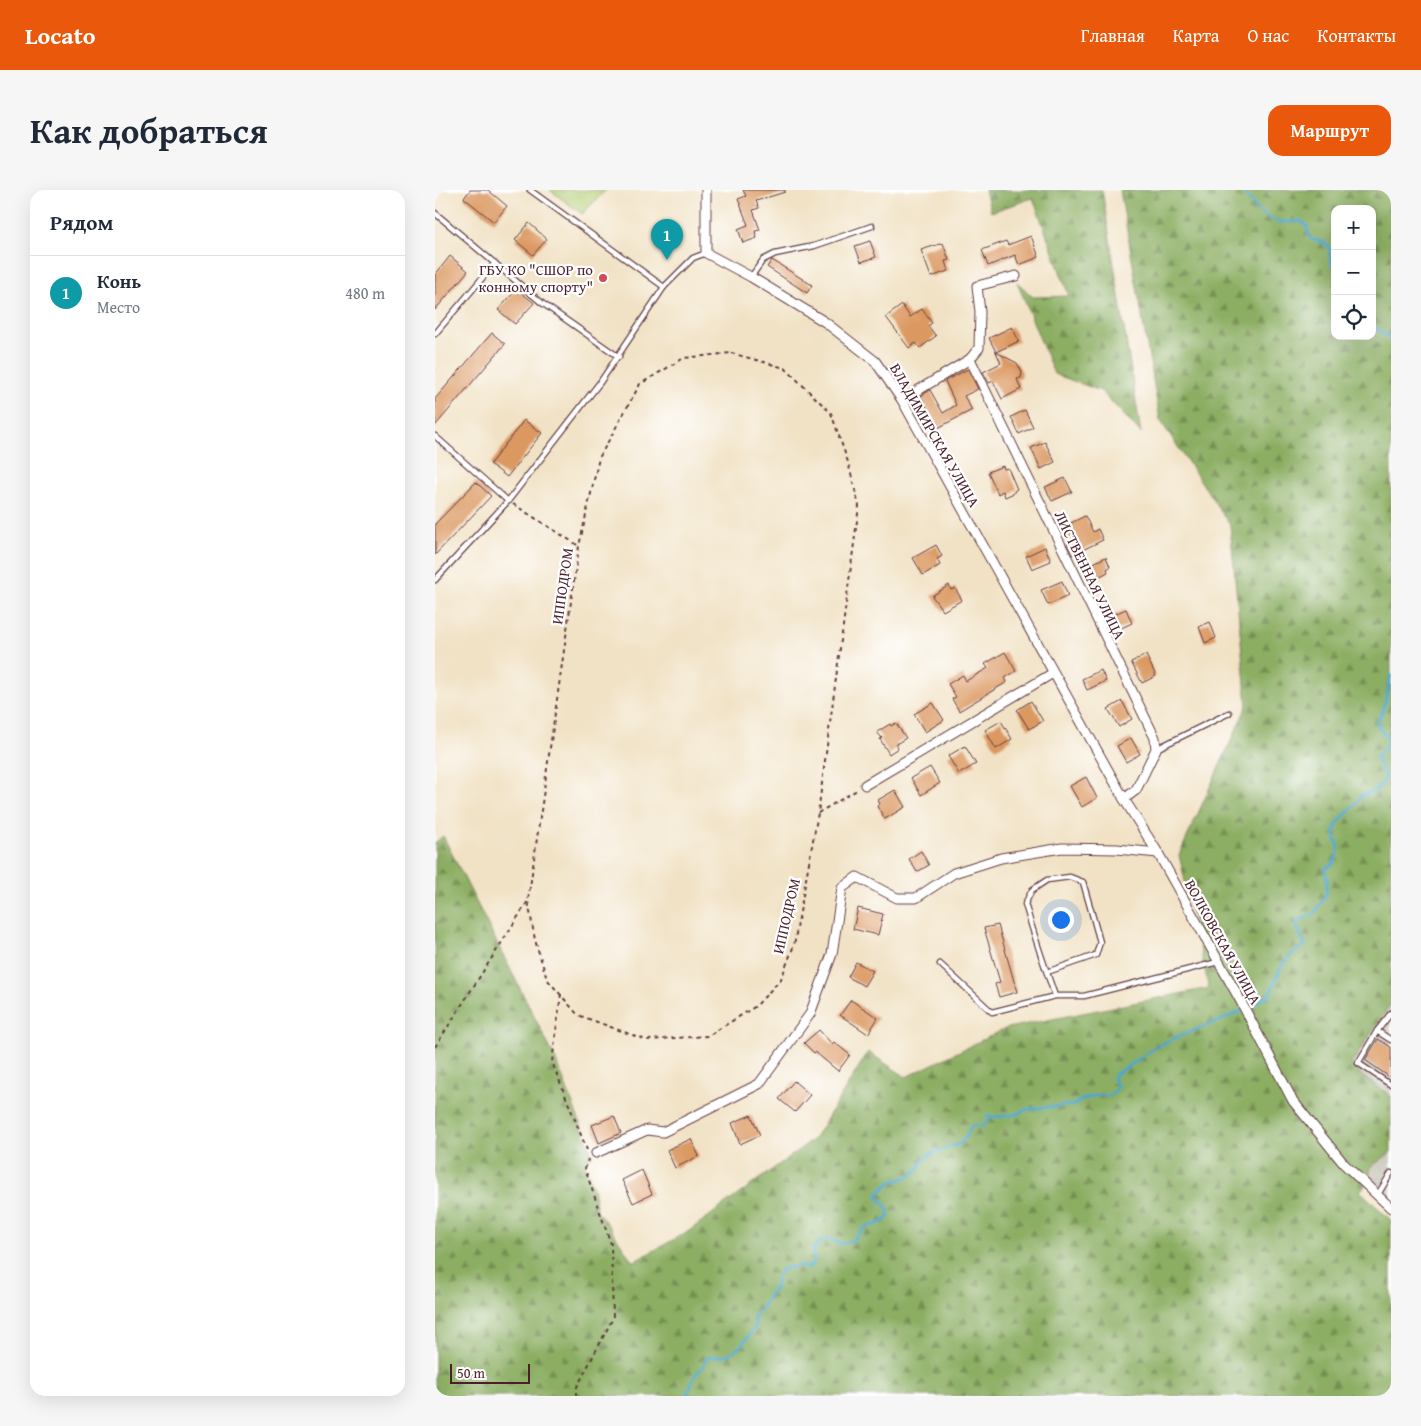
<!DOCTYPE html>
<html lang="ru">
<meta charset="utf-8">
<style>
body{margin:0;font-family:"Gentium Book Plus",serif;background:#f6f6f7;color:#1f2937}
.controls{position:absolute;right:15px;top:15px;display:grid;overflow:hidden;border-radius:10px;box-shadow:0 5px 20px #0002}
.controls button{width:45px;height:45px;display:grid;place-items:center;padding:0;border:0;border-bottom:1px solid #e0e1e3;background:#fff;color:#1f2937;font:25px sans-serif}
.scale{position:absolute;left:15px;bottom:12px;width:80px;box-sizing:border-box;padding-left:5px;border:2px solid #4a1f2b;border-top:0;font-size:14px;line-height:18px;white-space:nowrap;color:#4a1f2b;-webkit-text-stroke:4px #fff;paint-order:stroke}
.you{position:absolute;left:625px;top:729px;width:18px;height:18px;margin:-12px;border:4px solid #fff;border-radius:50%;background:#1a73e8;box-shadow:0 0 0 8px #1a73e833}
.badge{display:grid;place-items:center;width:32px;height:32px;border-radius:50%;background:#ea580c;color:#fff;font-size:16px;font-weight:700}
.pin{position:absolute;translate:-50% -41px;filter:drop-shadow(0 1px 2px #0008)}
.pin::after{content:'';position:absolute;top:26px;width:18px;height:15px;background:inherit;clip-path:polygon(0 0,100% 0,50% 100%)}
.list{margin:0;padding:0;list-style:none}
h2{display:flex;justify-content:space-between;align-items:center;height:65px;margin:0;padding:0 20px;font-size:21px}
h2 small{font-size:16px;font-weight:400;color:#747a83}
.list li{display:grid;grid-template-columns:32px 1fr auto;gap:15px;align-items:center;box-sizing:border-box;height:75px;padding:0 20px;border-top:1px solid #e0e1e3}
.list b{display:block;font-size:19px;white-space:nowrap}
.list p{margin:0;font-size:16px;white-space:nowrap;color:#747a83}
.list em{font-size:16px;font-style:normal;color:#747a83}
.icon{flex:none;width:28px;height:28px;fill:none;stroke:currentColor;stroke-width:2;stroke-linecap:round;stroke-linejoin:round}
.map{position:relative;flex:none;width:956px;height:1206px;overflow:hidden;border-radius:15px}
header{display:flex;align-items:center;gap:30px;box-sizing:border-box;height:70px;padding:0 25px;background:#ea580c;color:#fff}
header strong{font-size:24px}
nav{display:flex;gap:28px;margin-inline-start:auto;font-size:18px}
.intro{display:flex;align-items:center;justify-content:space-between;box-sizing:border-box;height:120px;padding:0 30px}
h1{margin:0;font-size:35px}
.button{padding:12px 22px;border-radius:15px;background:#ea580c;color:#fff;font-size:18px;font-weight:700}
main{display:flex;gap:30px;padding:0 30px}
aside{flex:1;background:#fff;border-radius:15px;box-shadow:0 5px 20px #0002}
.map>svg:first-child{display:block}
</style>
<header>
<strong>Locato</strong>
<nav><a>Главная</a><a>Карта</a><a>О нас</a><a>Контакты</a></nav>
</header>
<div class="intro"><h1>Как добраться</h1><a class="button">Маршрут</a></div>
<main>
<aside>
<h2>Рядом<small></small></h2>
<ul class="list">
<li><span class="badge" style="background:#0f9aa8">1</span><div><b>Конь</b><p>Место</p></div><em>480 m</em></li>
</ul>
</aside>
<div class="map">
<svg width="956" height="1206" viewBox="0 0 956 1206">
<defs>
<pattern id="forest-firs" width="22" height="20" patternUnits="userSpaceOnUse" patternTransform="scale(1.25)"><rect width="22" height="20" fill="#8bae62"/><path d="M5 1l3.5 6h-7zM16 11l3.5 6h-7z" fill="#748d51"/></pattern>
</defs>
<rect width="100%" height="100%" fill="#fff"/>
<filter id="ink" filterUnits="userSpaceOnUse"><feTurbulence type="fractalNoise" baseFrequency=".02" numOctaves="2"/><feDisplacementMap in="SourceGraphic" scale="10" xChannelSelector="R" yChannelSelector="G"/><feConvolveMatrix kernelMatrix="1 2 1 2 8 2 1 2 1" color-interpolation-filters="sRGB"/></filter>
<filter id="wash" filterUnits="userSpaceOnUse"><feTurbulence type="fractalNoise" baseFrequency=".0096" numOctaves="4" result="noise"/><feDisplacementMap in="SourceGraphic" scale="20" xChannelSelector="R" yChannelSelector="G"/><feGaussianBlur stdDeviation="1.12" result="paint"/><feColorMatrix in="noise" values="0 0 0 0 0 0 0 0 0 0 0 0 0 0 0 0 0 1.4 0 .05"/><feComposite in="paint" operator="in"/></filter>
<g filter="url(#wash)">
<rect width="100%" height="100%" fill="#f1e2c5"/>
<g fill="#c8c4b8">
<path d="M956,813V906L927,886L916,874Z"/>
<path d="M956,962V1012L933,992L936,977Z"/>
</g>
<g fill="url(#forest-firs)" stroke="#6a6646" fill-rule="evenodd">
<path d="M550,0H667L706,243L666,201L619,184L582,92L598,107L634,106L598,8L556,22Z"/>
<path d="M685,0H956V813L916,874L927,886L956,906V962L936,977L933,992L925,1001L956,1030V1206H0V653L8,646L120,868L158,966L149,973L158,998L162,1021L174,1036L198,1072L254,1041L380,948L433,862L471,887L572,838L774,798L744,665L812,516L795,335L725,230ZM900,19H937V146H900Z"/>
</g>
<path fill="#afca70" stroke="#7c744e" d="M115,0H171L147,24Z"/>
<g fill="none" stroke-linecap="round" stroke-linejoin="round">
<g stroke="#4ca7ca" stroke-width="3">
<path d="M808,0C814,12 831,30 845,32C852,32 859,31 866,31L872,36L874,47L878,50L889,52L894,57L896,72L900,80"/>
<path d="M937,135L956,149"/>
<path d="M251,1206L261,1184L268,1177L272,1168C278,1165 283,1167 288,1166C304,1162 312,1148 321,1136L318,1127L326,1119L335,1103L340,1100C341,1089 343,1075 358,1078L363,1075L372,1078L378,1074L379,1068L377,1062C384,1048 393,1046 405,1054C421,1051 421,1046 431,1036L441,1035L452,1029L454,1025L452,1018L443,1007V1003L456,992L475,986L484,978L489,969L498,963L524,954L531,947L535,938L538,935L547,936L551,933L553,926L562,927L583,924L589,920L603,918L639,915L644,911L662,905L673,906L678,903L683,897L678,888L680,884C696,877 709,864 725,855C756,839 790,832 819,814C823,811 829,809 832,806C838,801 838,795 841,789C847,771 855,765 870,755L862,737V732L879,724L891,705L892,690L890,680L892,677C901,675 902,665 904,656C889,631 917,626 926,606C938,602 946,599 950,587L941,567L951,557L954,550L945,539L942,532L948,521L956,485"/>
</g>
</g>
<g id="blocks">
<g fill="#db9860">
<path d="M35,0H53L72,16L59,32L29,8Z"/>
<path d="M308,0H350V2L321,11L324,18L318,20L325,40L320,41L322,48L308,53L303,39L313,35L303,9L311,6Z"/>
<path d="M94,33L112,49L98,65L80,50Z"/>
<path d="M596,46L604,67L584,75L580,65L553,76L547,60L571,51L573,55Z"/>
<path d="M435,51L441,67L426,72L420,56Z"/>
<path d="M508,53L514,70L510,71L513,81L496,87L486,60Z"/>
<path d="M15,66L33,81L0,120V85Z"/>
<path d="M337,70L377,95L372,103L332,77Z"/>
<path d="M82,99L99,113L80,134L63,120Z"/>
<path d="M467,115L475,127L487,119L497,133L493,136L501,146L485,158L481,153L474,158L451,127Z"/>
<path d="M577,137L584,151L561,162L554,148Z"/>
<path d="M57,143L70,154L0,236V209Z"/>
<path d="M561,162L582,173L587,182L586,188L582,189L586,199L567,209L558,191L554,193L548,182L566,173Z"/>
<path d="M533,179L543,199L529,206L537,220L503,238L486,206L495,200L508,223L521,215L510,191Z"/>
<path d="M590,220L598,237L584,244L576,227Z"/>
<path d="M89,230L107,243L72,287L55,274Z"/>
<path d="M610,252L620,272L606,279L596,258Z"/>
<path d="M568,276L569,279L573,278L582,299L579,301V303L570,307L568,301L563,304L553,282Z"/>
<path d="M630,288L637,302L617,311L610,297Z"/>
<path d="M41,292L56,306L0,365V334Z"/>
<path d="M650,326L658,342L663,339L668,350L637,365L632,354L635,352L628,337Z"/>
<path d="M501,355L507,366L502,369L505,375L488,385L478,368Z"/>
<path d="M610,357L616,371L597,379L591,366Z"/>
<path d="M671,367L675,377L672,379L673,382L656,391L650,380L653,378L652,376Z"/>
<path d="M627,391L633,406L613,415L606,400Z"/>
<path d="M514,395L516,400L520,398L527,410L508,421L497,406Z"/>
<path d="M691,419L697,433L680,441L673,427Z"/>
<path d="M775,432L781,448L770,453L764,437Z"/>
<path d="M570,462L581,481L570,488L572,492L524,521L517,509L521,507L513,494L528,485L531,491L553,478L550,474Z"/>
<path d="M711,465L721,486L707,493L696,472Z"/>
<path d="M666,480L671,491L652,500L647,489Z"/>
<path d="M596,511L608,531L594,539L582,520Z"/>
<path d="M687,511L697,529L684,537L673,519Z"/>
<path d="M498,513L509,530L490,542L479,524Z"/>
<path d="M566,531L577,549L561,559L550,540Z"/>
<path d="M461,533L471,548L461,554L463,558L454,564L445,549L447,548L442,542L455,534L456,536Z"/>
<path d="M696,548L705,564L691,572L682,556Z"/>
<path d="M530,556L541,574L524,584L513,566Z"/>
<path d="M495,577L505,593L486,605L476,588Z"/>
<path d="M651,587L662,608L647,617L635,596Z"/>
<path d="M460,600L470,617L450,629L442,616L445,614L443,610Z"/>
<path d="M486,661L494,675L482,682L474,669Z"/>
<path d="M423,718L448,724L443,745L418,739Z"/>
<path d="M563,735L582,802L564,807L560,794L565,792L549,738Z"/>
<path d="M421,772L438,781L429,796L413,787Z"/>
<path d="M416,810L443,828L433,844L405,825Z"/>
<path d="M384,840L397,854L399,852L415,865L403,881L380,862L379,863L369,853Z"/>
<path d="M943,849L956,857V888L930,870Z"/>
<path d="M359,891L375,905L360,922L344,909Z"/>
<path d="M316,925L325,945L305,954L297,933Z"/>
<path d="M179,926L186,943L164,953L157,935Z"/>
<path d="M256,949L264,966L240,978L232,960Z"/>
<path d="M207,980L217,1004L198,1013L187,990Z"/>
</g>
</g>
</g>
<g filter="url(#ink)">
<use href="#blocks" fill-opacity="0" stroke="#633c42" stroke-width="1"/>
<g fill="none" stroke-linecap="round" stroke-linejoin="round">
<defs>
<g id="lane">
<path d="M95,0L229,97"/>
<path d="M0,23L107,113L184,167"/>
<path d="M316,87L328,70L340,64L379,56L437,36"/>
<path d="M0,144L60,73"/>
<path d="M0,246L73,311"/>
<path d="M0,390L73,311L166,191L229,97L258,68L271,63"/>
<path d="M721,559L794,523"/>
<path d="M505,774L557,822L620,806"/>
<path d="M612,782L661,765L665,752L648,692L635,687L612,690L597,700L590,714C599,745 609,775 620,806H649L783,772"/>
<path d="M956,823L942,841L956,850"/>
<path d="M942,841L923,873L956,895"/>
<path d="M942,1006L956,983"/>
</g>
<g id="street">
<path d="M271,0V63L316,87L390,132L440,171L467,210L689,609L723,663L804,808L858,911L909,974L956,1018"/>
<path d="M535,169L720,548L721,559L701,600L689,609"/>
<path d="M467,210L535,169L544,158L545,122L542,96L581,86"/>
<path d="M430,595L618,483"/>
<path d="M161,963L212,940L228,942L324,894L375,824L397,764L407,698L422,687L462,708H481L519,683L566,668L627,658L682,659L723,663"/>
</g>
</defs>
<use href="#lane" stroke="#633c42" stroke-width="7"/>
<use href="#street" stroke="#633c42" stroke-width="11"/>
<g stroke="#633c42" stroke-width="2" stroke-dasharray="4 4" stroke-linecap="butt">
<path d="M296,163L350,178L396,223L413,272L424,316L383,623L359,755L346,789L321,816L273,846L211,850L143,825L112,789L100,750L93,711L144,356L164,268L205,194L249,168Z"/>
<path d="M78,314L144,356"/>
<path d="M383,623L422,600"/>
<path d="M126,804L117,872L152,960"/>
<path d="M0,857L93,711"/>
<path d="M141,1206V1199L178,1128L176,1054L150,979L153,969"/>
</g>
<use href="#lane" stroke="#fff" stroke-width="4.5"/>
<use href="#street" stroke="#fff" stroke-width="9"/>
</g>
</g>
<circle fill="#d1495b" stroke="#fff" stroke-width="2" cx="168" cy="88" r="5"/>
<g text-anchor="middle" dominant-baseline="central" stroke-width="4.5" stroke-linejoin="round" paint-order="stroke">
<g font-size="15" fill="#4a1f2b" stroke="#fff" text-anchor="end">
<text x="158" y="79">ГБУ КО "СШОР по<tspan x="158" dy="17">конному спорту"</tspan></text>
</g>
<g font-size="15" fill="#4a1f2b" stroke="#fff">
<text transform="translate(500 245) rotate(60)">ВЛАДИМИРСКАЯ УЛИЦА</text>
<text transform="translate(655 385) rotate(64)">ЛИСТВЕННАЯ УЛИЦА</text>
<text transform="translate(127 396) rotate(-82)">ИППОДРОМ</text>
<text transform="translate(351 726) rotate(-77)">ИППОДРОМ</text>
<text transform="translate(788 752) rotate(61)">ВОЛКОВСКАЯ УЛИЦА</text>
</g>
</g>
</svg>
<div class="controls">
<button>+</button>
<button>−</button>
<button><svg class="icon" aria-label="locate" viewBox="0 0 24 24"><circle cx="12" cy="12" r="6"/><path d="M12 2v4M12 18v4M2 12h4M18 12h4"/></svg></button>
</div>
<div class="scale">50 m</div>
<div class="you"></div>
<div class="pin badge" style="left:232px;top:70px;background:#0f9aa8">1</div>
</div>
</main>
